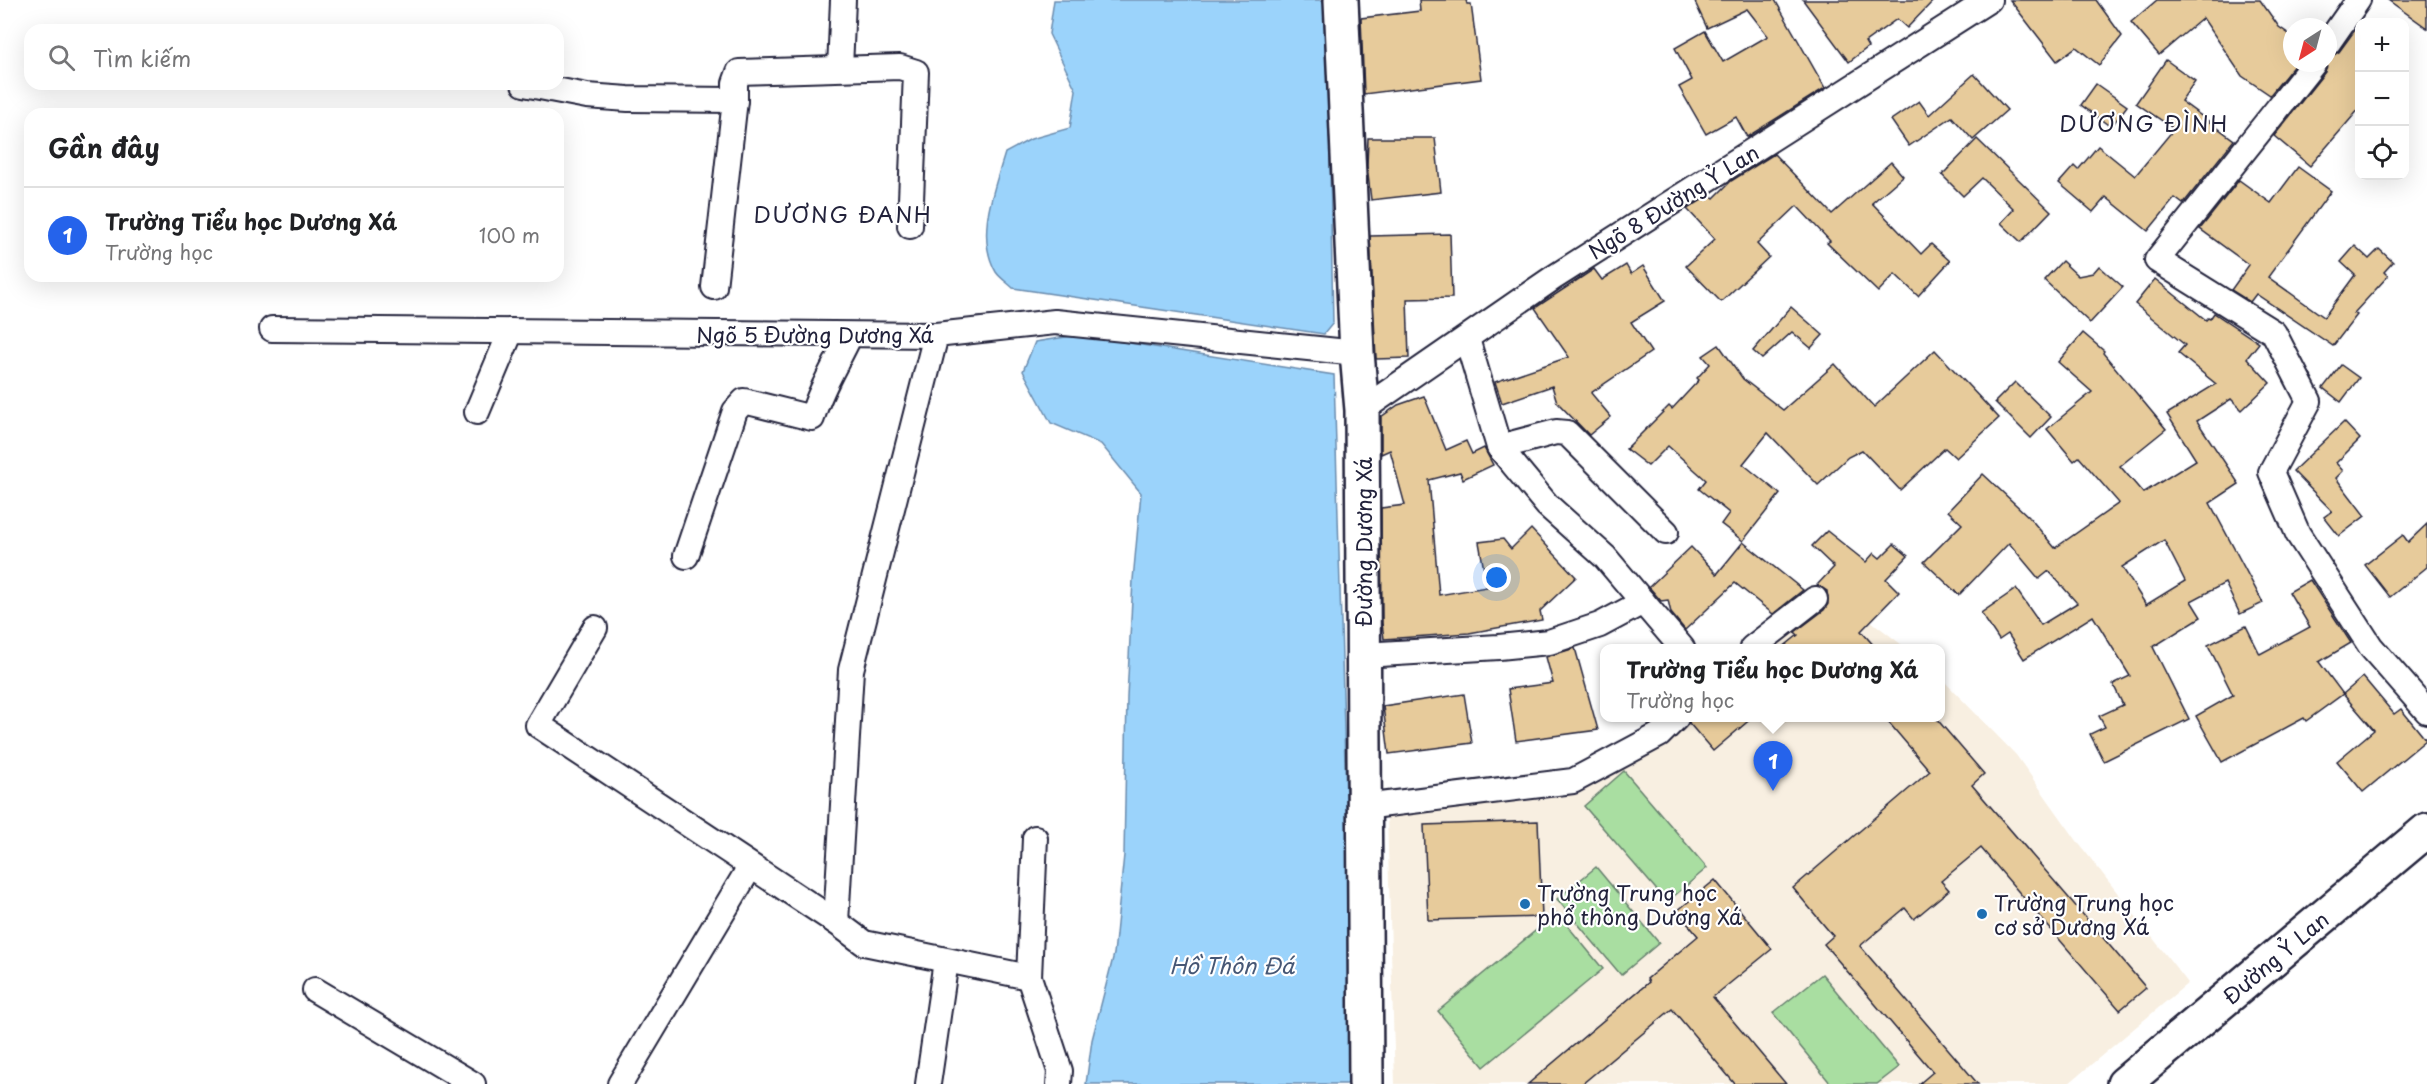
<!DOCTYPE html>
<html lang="vi">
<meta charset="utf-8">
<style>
body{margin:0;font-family:"Playpen Sans",sans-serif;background:#f2f2f2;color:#202124}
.controls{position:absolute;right:18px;top:18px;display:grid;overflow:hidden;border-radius:12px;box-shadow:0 6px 24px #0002}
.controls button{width:54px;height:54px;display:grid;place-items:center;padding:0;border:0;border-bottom:2px solid #e0e0e0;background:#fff;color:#202124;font:30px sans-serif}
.compass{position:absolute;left:2283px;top:18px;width:54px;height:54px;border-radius:50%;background:#fff;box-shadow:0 6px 24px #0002;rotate:216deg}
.you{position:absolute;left:1497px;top:578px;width:21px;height:21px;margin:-15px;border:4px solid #fff;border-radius:50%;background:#1a73e8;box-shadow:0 0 0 9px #1a73e833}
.badge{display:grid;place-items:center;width:39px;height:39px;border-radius:50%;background:#2563eb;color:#fff;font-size:20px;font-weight:700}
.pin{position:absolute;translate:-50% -50px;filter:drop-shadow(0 2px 3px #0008)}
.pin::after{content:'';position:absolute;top:32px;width:21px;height:18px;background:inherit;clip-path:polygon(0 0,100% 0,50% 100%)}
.popup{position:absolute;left:1600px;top:644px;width:345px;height:78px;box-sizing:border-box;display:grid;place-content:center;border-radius:12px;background:#fff;filter:drop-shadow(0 2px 4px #0005);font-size:20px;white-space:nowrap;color:#757577}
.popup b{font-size:22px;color:#202124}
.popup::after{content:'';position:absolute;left:50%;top:100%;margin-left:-12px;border:12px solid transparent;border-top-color:#fff}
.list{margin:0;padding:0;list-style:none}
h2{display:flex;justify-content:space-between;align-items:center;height:78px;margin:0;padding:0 24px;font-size:26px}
h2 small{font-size:20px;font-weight:400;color:#757577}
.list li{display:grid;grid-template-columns:39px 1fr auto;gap:18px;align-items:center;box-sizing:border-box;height:96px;padding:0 24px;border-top:2px solid #e0e0e0}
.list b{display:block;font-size:22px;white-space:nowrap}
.list p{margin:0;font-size:20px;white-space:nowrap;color:#757577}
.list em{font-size:20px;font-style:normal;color:#757577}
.icon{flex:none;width:33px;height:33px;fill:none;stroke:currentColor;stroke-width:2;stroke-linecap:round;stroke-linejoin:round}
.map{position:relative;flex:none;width:2427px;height:1084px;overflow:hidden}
.search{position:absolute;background:#fff;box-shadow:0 6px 24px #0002;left:24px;top:24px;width:540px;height:66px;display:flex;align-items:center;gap:15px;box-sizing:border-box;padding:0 21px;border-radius:18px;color:#757577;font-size:22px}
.panel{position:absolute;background:#fff;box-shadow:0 6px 24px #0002;left:24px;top:108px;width:540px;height:174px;border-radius:18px}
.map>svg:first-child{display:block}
</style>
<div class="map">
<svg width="2427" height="1084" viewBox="0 0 2427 1084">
<rect width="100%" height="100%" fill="#fff"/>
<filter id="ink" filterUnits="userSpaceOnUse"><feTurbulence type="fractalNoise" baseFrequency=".0167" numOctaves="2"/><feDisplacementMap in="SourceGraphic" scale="12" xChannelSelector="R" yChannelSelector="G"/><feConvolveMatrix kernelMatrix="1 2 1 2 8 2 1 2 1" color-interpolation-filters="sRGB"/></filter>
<g filter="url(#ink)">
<g fill="#f8efe1">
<path d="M1832,591L1906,648H1760Z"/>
<path d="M1941,678L2016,755L2080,845L2188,983L2068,1084H1395L1387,816L1567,796L1578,787L1682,718H1941Z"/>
</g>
<g fill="#a9dea1" stroke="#66806e" stroke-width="1.5">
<path d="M1624,771L1707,868L1667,902L1584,806Z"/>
<path d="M1596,867L1659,943L1621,975L1557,899Z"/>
<path d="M1557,913L1603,969L1484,1067L1438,1011Z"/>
<path d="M1822,974L1899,1067L1877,1084H1831L1773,1013Z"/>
</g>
<g fill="#9bd3fb" stroke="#6b8cae" stroke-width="1.5">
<path d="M1054,0H1323L1327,11L1333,323L1324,334L1013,288C1008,283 1000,278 996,272C975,236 994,190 1005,153L1031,139L1070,128L1076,90L1049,34Z"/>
<path d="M1078,335L1334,375L1354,1084H1086L1092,1040L1114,954L1124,855L1127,697L1133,580L1141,493L1101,444L1051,423L1023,371L1035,342Z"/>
</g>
<g fill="#e7cb9b" stroke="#22223b" stroke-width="1.5" fill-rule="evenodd">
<path d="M1419,0H1466L1467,4H1471L1481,79L1364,94L1361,18L1420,11Z"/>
<path d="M1694,0H1775L1825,88L1747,137L1736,117L1706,134L1679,87L1692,80L1675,48L1705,31L1723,62L1768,36L1747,9L1707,28Z"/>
<path d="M1803,0H1934L1907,28L1897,19L1865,42L1868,47L1849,62Z"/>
<path d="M2010,0H2096L2122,36L2099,65L2076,47L2057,61Z"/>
<path d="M2157,0H2260L2279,27L2292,36V63H2296L2270,95L2242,76L2203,18L2159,55L2131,22Z"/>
<path d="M2388,0H2427V28Z"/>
<path d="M2360,23V108L2310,166L2274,136L2325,72L2328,57L2339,52Z"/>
<path d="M2166,60L2195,81L2181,101L2234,140L2183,204L2175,198L2148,231L2106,197L2093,212L2059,183L2074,166L2078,170L2098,146L2135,176L2174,129L2136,103Z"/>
<path d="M1974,74L2007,110L1973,140L1952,117L1909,146L1891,120L1919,101L1929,115Z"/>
<path d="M2096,84L2127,106L2111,127L2081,105Z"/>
<path d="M1368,138H1435L1441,192L1371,200L1367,166Z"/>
<path d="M1977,139L2051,211L2021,242L2001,223L2014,209L1982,178L1963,196L1942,175Z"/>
<path d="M1774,154L1832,214L1891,162L1903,176L1872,203L1921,254L1931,244L1950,261L1918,296L1895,274L1878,292L1827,243L1830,241L1797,206L1757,244L1769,257L1721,302L1686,266L1715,239L1687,209L1710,195L1714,198L1731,181Z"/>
<path d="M2298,167L2331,191L2268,277L2324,317L2355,275L2341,262L2355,246L2369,259L2379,249L2393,262L2384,272L2388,276L2354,313L2357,315L2333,346L2256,294L2250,302L2231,290L2249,265L2200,229L2239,180L2271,203Z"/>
<path d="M1450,234L1452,298L1407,299L1409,358L1376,359L1370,236Z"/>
<path d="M2062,261L2078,276L2093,273L2099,266L2123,287L2090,323L2044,280Z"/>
<path d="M1626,265L1631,274L1643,266L1665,301L1631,322L1651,352L1591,393L1611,417L1589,435L1557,402L1552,386L1502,403L1495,382L1569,357L1535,308L1594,269L1602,280Z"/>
<path d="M2155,279L2206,320L2208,318L2210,319L2214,313L2259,343L2247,358L2270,383L2242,410L2231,399L2197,421L2239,484L2210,503L2263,603L2240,614L2225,583L2191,601L2201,617L2153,647L2189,719L2104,761L2090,734L2105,727L2099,716L2123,705L2113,684L2130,676L2093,616L2024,659L2008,634L1999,640L1981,613L2016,589L2041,625L2077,603L2049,571L2039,579L2009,543L1959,595L1924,562L1962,524L1948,511L1983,474L2029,517L2055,548L2119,503L2079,457L2074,461L2047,429L2092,392L2058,362L2083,333L2104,351L2103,353L2166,429L2120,466L2143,493L2196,460L2167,414L2216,384L2178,353L2185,345L2135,304ZM2164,540L2185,581L2146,605L2122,567Z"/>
<path d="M1791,307L1823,335L1811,348L1792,332L1762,359L1753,351Z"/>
<path d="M1719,345L1743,379L1783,410L1835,364L1874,407L1935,350L1999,418L1956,458L1945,448L1900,490L1862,450L1848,457L1818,485L1768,433L1743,464L1780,494L1743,541L1721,524L1729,513L1699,489L1706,480L1668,446L1648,466L1626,449L1669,406L1672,409L1699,380L1697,378L1710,364L1703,356Z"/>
<path d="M2341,365L2359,378L2341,402L2323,388Z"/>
<path d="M2015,382L2051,417L2031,438L1995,402Z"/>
<path d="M1424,396L1446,450L1466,441L1472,454L1484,448L1493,465L1463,479L1460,472L1429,480L1439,595L1487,587L1479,542L1503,539L1511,549L1531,529L1576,577L1540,611L1542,620L1469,633L1384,639L1382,623L1381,508L1405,505L1390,450L1381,454V417L1398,405Z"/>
<path d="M2344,422L2360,439L2336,463L2343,471L2336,478L2365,516L2339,536L2324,517L2332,511L2293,471Z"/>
<path d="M2427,524V567L2390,597L2365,565L2403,535L2408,542Z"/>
<path d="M1827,531L1866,562L1874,553L1880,558L1894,544L1908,556L1886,579L1899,592L1861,631L1876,648H1782L1798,635L1795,632L1824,610L1828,604L1827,591L1817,585L1834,567L1812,546Z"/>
<path d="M1743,542L1803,590L1773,614L1735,583L1685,630L1671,613L1668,600L1661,601L1649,587L1691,547L1717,574Z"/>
<path d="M2310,580L2351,643L2319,662L2343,694L2306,721L2304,718L2222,762L2196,716L2233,695L2208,645L2246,626L2260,654L2310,627L2289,592Z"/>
<path d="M1575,648L1598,730L1516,741L1508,689L1553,683L1546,657Z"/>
<path d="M2363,677L2394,714L2401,709L2426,740L2363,792L2337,761L2374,730L2343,694Z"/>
<path d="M1464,694L1472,743L1389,754L1383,706Z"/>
<path d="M1690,717H1753L1713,751L1689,723Z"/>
<path d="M1884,717H1935L1984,774L1972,785L2146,988L2120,1010L1981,848L1941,881L1949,890L1914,919L1905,908L1860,946L1978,1084H1919L1933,1072L1824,944L1833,936L1793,888L1930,771Z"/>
<path d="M1538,821L1542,917L1428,920L1424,825Z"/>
<path d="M1715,880L1772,949L1713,997L1786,1084H1735L1672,1009L1582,1084H1528L1649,982L1647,979L1698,936L1677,911Z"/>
</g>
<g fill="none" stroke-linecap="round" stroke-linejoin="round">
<defs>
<g id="street">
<path d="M2328,43L2358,0"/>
<path d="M2314,63L2157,260L2274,333L2309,401L2271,472L2298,534L2371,647L2427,711"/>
<path d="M840,68L843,0"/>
<path d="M524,84L587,96L628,99L735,100"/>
<path d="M714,287L735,100V83L739,72L900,67L916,72L910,226"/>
<path d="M272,329L936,335L1055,322L1357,353"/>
<path d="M936,335L851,670L836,922L864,943L1029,977"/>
<path d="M1362,410L1553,278L1989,0"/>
<path d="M477,412L511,331"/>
<path d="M1499,447L1556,432L1567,433L1666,532"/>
<path d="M686,556L735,411L744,401L812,418C820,389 837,363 850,335"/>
<path d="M1643,602L1682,648"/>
<path d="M595,628L538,725L836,922"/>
<path d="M1752,648L1815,599"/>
<path d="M1363,655L1499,647L1549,642L1600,625L1643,602L1605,557L1547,505L1499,447L1467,339"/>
<path d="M1364,807L1573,781L1659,735L1676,718"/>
<path d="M1035,838L1029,977L1060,1071L1059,1084"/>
<path d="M315,990L473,1084"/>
<path d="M620,1084L750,867"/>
<path d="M928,1084L946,961"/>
</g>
<g id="secondary">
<path d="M1341,0L1357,353L1362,410L1366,1084"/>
<path d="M2124,1084L2427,830"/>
</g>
</defs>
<use href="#street" stroke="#22223b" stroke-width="28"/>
<use href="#secondary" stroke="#22223b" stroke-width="38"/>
<use href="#street" stroke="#fff" stroke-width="24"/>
<use href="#secondary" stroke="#fff" stroke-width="33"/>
</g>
</g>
<g fill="#1f6fb2" stroke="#fff" stroke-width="2">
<circle cx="1525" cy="904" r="6"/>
<circle cx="1982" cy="914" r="6"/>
</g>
<g text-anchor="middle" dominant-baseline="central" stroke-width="4.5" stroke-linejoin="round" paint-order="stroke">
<g font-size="21" fill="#22223b" stroke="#fff">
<text transform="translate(1673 201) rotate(-32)">Ngõ 8 Đường Ỷ Lan</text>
<text x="815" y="334">Ngõ 5 Đường Dương Xá</text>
<text transform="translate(1363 542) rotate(-90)">Đường Dương Xá</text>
<text transform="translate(2275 957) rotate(-40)">Đường Ỷ Lan</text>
</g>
<g font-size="21" fill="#22223b" stroke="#fff" text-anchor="start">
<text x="1537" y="892">Trường Trung học<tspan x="1537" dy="24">phổ thông Dương Xá</tspan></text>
<text x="1994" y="902">Trường Trung học<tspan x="1994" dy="24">cơ sở Dương Xá</tspan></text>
</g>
<g font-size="22" letter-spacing="1.5" fill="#22223b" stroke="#fff">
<text x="2144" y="122">DƯƠNG ĐÌNH</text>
<text x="843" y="213">DƯƠNG ĐANH</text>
</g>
<g font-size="22" font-style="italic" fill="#465775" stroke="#fff">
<text x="1232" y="964">Hồ Thôn Đá</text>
</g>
</g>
</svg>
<div class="controls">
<button>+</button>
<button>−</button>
<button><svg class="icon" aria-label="locate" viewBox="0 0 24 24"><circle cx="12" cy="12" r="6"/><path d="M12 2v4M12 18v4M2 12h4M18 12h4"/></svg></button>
</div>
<svg class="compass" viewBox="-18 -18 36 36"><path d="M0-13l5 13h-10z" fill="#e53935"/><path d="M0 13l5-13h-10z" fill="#757577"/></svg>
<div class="you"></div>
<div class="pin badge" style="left:1773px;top:791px">1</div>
<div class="popup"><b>Trường Tiểu học Dương Xá</b>Trường học</div>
<div class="search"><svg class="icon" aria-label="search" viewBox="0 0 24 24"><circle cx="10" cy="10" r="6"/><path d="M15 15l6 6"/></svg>Tìm kiếm</div>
<section class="panel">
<h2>Gần đây<small></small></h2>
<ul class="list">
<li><span class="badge">1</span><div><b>Trường Tiểu học Dương Xá</b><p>Trường học</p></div><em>100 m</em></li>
</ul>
</section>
</div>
